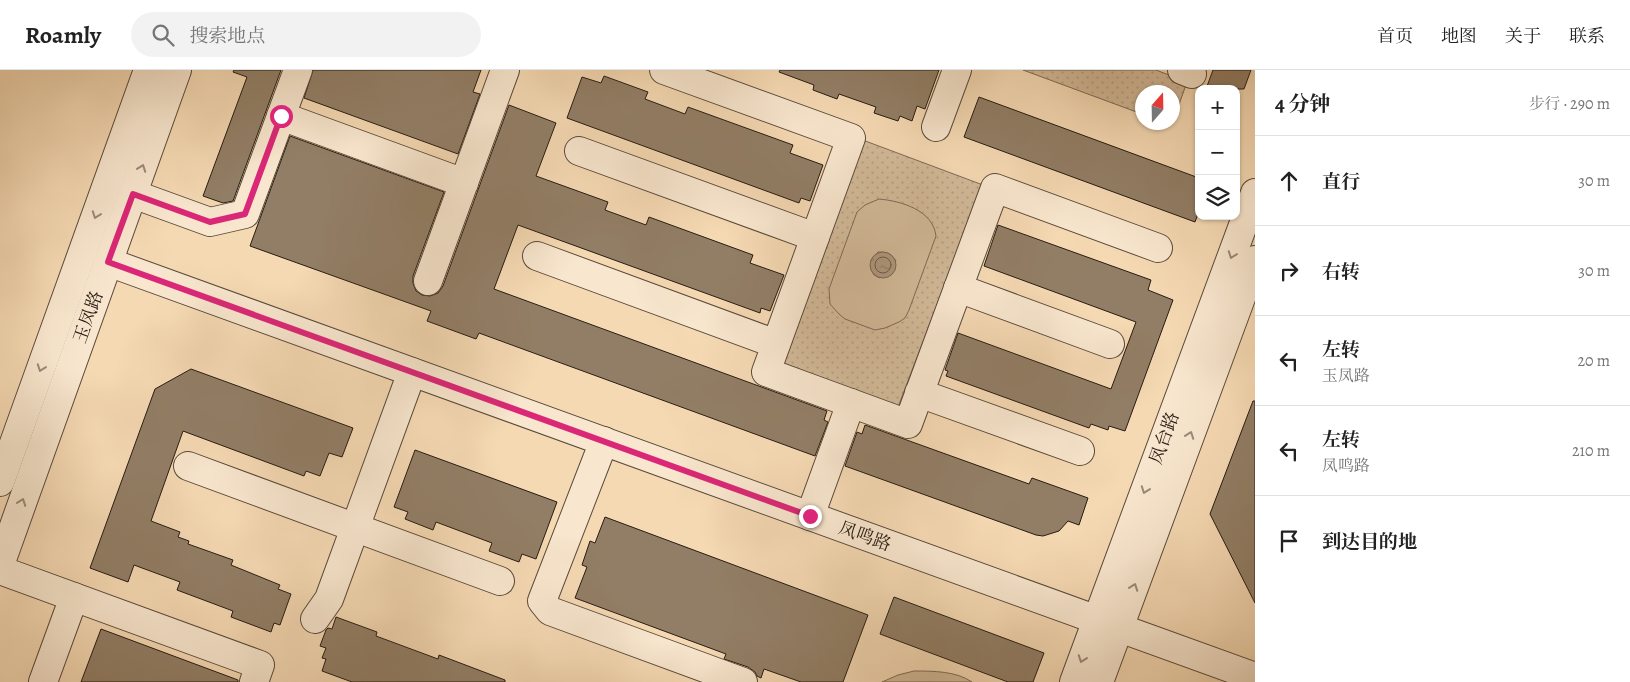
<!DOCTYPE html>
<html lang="zh">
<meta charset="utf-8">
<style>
body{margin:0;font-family:Alegreya,"Noto Serif SC",serif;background:#f2f2f2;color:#222}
.controls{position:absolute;right:15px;top:15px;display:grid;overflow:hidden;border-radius:10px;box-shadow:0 1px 4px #0004}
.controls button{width:45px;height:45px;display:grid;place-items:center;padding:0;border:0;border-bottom:1px solid #e0e0e0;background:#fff;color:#222;font:25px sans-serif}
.compass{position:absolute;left:1135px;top:15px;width:45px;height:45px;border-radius:50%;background:#fff;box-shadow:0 1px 4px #0004;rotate:20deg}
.stop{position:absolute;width:15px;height:15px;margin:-11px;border:4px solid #db2777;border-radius:50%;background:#fff}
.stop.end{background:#db2777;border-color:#fff;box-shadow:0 1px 5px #0008}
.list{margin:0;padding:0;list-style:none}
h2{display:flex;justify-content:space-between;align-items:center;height:65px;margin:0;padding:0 20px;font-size:21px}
h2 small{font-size:16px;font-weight:400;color:#767676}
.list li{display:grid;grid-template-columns:32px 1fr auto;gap:15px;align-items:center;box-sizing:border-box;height:90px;padding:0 20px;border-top:1px solid #e0e0e0}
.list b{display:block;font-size:19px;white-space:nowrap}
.list p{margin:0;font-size:16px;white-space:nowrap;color:#767676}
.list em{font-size:16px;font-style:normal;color:#767676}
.icon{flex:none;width:28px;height:28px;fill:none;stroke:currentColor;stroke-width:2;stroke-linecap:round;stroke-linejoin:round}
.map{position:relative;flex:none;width:1255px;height:612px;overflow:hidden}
header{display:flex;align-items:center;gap:30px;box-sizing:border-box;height:70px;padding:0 25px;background:#fff;border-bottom:1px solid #e0e0e0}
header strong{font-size:24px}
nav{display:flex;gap:28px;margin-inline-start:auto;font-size:18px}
.search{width:350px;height:45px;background:#f2f2f2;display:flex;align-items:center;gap:12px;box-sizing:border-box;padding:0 18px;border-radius:28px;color:#767676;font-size:19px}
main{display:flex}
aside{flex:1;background:#fff}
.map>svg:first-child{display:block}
</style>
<header>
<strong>Roamly</strong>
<div class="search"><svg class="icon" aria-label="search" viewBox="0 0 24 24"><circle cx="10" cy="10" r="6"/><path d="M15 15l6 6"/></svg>搜索地点</div>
<nav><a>首页</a><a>地图</a><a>关于</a><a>联系</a></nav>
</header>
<main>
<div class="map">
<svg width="1255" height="612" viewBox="0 0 1255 612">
<defs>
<pattern id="grass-dots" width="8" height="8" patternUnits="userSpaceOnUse" patternTransform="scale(1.25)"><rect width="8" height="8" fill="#d2b998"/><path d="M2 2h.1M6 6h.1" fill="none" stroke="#b49e82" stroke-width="1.8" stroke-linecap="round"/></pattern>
<pattern id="water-ripples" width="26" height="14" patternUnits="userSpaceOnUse" patternTransform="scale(1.25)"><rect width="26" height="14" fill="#af987d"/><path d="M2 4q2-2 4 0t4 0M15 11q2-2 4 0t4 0" fill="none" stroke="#8e7b65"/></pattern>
</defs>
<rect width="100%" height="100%" fill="#f5d9b3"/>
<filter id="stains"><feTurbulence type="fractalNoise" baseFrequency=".004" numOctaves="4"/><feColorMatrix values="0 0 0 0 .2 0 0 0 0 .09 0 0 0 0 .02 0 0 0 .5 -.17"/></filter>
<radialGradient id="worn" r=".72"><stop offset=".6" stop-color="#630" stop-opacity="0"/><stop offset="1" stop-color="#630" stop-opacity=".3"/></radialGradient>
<g fill="url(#grass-dots)" stroke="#7c6a56">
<path d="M1023,0H1156L1187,12L1173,51L1172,22H1142V44Z"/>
<path d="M860,69L983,115L898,337L776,290Z"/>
</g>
<g fill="#d2b998" stroke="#7c6a56" fill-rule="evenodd">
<path d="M879,129C901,131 933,140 936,166L909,240L905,248L899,252L885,258L875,260L845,249L839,244L830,234L829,219L857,142L865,135ZM878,182C887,182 891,183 896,191L880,208L874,205L871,199L873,187Z"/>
<path d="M914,601C933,601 956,601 972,612H882L898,605Z"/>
</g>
<circle fill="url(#water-ripples)" stroke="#796653" cx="883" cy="195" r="13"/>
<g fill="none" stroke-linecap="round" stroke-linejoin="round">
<circle stroke="#6b5a48" stroke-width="1" cx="883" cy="195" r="8"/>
</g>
<g fill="#927e66" stroke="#271b13">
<path d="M234,0H281L233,131L223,133L203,126L247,7L233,2Z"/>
<path d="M313,0H481L473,22L480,24L458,84L304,28Z"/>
<path d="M780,0H939L925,39L917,36L912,51L900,46L898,51L874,43L876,37L839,24L837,29L813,20L814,15L779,2Z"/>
<path d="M1213,0H1251L1244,19H1206Z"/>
<path d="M604,6L648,22L645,29L685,44L688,37L793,75L790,83L823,95L810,131L801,128L799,133L567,48L582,7L601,13Z"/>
<path d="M979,27L1199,108V141L1195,152L964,67Z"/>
<path d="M509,35L556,53L536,106L608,132L605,140L646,155L649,147L753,185L750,193L784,205L770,241L761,238L760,243L518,155L494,219L827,341L824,350L828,352L815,386L479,263L476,269L427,251L431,241L250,176L290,66L444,122L413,206V213L416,221L422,225L430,226L438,223L443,216Z"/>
<path d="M998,155L1151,210L1148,220L1173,230L1125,361L1109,356L1108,360L1091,354L1089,358L946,306L948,301L945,300L958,263L1111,319L1136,252L984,196Z"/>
<path d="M191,299L353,358L342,387L329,383L320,406L306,401L304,406L183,361L151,451L180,462L178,467L189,471L188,474L233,490L231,495L280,515L278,519L291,524L280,555L274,553L271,562L231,547L233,541L177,520L180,512L134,495L128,512L90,498L155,319Z"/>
<path d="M1253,331H1255V533L1210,444Z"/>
<path d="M865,355L1029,414L1032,408L1088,428L1079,455L1068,451L1059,461L1043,466L1036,465L845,396L857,362L862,364Z"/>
<path d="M415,380L557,432L536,489L522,484L519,492L489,481L492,473L436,452L433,460L405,449L408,442L394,437Z"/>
<path d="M605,447L868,545L843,612H801L764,599L761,608L757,606L755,602L748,597L724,589L726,584L575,528L587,497L582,495L590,471L595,473Z"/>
<path d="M894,527L1044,583L1033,612H1008L880,564Z"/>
<path d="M336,547L377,562L376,566L438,589L439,585L505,610V612H352L322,601L326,589L322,588L326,578L320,576L326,560L328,558L332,559Z"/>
<path d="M101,559L238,610V612H81Z"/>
</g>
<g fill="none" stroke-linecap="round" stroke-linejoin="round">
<defs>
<g id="minor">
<path d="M664,0L851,68L766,302L908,354L995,118L1158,178"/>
<path d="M1182,0L1192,4"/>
<path d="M281,46L464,113"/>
<path d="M936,57L957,0"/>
<path d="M579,81L815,167"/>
<path d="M133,124L210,152L245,144L298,0"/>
<path d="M537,186L776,274"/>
<path d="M108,192L1255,607"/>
<path d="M428,211L505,0"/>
<path d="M958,218L1110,274"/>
<path d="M919,323L1080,381"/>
<path d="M604,371L542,531L550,541L743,612"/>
<path d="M188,396L500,511"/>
<path d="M0,412L148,0"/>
<path d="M810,446L851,333"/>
<path d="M0,495L177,0"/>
<path d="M0,500L260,595L254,612"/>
<path d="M315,549L329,529L412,302"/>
<path d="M43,612L74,527"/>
<path d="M1074,612L1255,123"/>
<path d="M1099,612L1255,190"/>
</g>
</defs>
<use href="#minor" stroke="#5a4a3b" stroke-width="30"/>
<use href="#minor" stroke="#f8e6ce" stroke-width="28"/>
</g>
<defs><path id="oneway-chevron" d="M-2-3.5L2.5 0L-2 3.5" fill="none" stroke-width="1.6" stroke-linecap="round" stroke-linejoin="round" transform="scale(1.25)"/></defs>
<g stroke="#9a8b7a">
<use href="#oneway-chevron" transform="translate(142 98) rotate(-70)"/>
<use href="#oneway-chevron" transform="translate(96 145) rotate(110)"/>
<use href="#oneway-chevron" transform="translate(1232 185) rotate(110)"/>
<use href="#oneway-chevron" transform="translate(41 298) rotate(110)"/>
<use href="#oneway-chevron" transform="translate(1190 365) rotate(-70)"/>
<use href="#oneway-chevron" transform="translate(1145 420) rotate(110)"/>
<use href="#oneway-chevron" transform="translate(22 432) rotate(-70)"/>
<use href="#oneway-chevron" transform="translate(1134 517) rotate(-70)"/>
<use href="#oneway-chevron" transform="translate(1082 589) rotate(110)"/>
</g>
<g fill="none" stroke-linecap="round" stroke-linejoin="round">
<path stroke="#db2777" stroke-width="6" d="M281,46L245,144L210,152L133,124L108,192L810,446"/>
</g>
<g text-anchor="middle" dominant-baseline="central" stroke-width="4.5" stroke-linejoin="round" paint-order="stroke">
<g font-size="18" fill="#271b13" stroke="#f8e6ce">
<text transform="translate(88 247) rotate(-70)">玉凤路</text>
<text transform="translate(1164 368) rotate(-70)">凤台路</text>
<text transform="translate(865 466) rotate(20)">凤鸣路</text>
</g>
</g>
<rect width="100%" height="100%" filter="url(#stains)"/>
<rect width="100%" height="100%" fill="url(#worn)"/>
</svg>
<div class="controls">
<button>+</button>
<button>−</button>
<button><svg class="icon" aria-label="layers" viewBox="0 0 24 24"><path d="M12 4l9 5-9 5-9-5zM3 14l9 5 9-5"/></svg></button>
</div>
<svg class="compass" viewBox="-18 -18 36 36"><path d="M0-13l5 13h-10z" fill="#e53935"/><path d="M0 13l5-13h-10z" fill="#767676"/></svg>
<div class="stop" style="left:281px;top:46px"></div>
<div class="stop end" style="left:810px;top:446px"></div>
</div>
<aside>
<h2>4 分钟<small>步行 · 290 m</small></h2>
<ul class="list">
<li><svg class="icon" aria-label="ahead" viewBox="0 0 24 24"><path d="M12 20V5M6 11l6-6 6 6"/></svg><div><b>直行</b></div><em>30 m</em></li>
<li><svg class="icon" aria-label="right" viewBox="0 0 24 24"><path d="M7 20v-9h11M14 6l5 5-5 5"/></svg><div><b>右转</b></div><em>30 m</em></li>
<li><svg class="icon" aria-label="left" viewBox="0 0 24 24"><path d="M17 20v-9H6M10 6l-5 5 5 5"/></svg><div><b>左转</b><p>玉凤路</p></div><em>20 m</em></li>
<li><svg class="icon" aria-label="left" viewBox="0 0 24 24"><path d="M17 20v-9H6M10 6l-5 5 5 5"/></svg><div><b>左转</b><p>凤鸣路</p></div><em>210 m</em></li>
<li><svg class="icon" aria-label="arrive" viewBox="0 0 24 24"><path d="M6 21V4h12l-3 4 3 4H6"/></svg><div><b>到达目的地</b></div></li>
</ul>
</aside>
</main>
